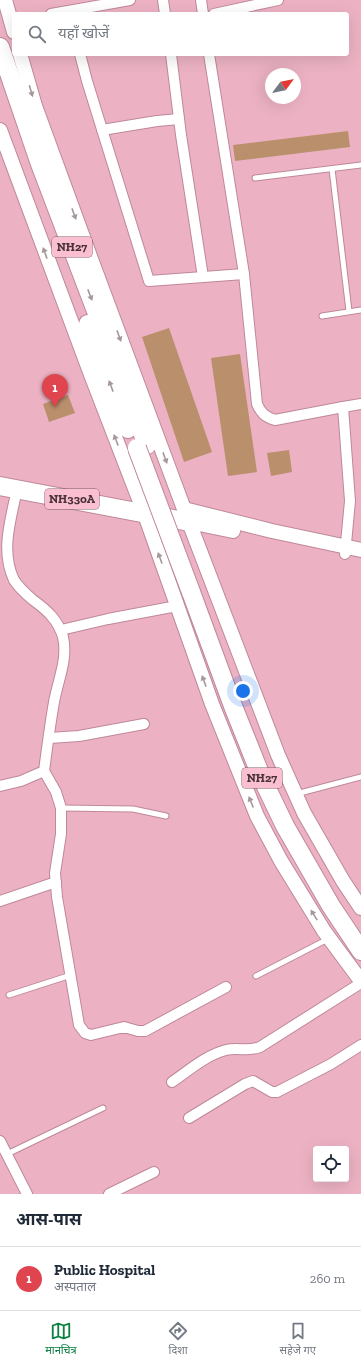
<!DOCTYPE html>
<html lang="hi">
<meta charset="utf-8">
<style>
body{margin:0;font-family:"Zilla Slab","Noto Sans Devanagari",serif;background:#f6f6f7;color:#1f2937}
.controls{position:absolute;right:12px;bottom:12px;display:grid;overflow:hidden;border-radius:4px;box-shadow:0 4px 16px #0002}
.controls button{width:36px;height:36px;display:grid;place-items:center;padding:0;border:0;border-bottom:1px solid #e0e1e3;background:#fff;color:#1f2937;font:20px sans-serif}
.compass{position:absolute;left:265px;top:68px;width:36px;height:36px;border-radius:50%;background:#fff;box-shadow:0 4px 16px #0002;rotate:58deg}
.you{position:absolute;left:243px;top:691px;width:14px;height:14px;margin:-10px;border:3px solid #fff;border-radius:50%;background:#1a73e8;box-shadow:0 0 0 6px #1a73e833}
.badge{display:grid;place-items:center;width:26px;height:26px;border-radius:50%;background:#0b8043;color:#fff;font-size:13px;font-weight:700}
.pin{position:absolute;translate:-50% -33px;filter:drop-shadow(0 1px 2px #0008)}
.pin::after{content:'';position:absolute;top:21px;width:14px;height:12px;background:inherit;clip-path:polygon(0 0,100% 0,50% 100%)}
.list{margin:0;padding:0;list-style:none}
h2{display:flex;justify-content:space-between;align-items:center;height:52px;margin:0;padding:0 16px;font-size:17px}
h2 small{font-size:13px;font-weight:400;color:#747a83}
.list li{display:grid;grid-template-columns:26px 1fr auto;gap:12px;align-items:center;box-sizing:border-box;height:64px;padding:0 16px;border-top:1px solid #e0e1e3}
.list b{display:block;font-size:15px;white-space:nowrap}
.list p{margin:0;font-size:13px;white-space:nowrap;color:#747a83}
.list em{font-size:13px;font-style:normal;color:#747a83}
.icon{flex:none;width:22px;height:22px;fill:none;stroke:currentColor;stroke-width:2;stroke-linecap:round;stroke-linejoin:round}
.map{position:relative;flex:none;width:361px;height:1194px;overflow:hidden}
.search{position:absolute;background:#fff;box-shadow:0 4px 16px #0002;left:12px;right:12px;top:12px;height:44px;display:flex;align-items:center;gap:10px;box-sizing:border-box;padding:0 14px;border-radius:4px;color:#747a83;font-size:15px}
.sheet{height:116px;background:#fff}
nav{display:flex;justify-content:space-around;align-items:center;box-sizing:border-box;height:56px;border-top:1px solid #e0e1e3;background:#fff;font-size:11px;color:#747a83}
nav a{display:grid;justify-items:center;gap:2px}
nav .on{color:#0b8043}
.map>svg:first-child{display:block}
</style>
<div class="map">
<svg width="361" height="1194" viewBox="0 0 361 1194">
<rect width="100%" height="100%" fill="#ecb2c3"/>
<g fill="#b98f6c">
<path d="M348,131L350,147L235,161L233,145Z"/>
<path d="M169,328L212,452L184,462L142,337Z"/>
<path d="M240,354L257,472L228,476L211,358Z"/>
<path d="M68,395L75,413L49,422L43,404Z"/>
<path d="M289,450L292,472L271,476L267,453Z"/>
</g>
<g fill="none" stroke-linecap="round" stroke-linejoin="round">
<defs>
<g id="lane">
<path d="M332,169L349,311"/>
<path d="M255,178L361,165"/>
<path d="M322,316L361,310"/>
<path d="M296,794L361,777"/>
<path d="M61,808L133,809L166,816"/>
<path d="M256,976L328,939"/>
<path d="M9,995L71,975"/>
<path d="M7,1154L103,1108"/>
</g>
<g id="street">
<path d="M163,0L165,14"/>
<path d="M201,0L203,14"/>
<path d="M51,14L130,0"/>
<path d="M214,14L278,0"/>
<path d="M80,54L87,81L149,281L244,274"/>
<path d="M171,54L181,135L203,277"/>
<path d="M209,54L244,274L257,404C261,413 265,417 275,420L343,407"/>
<path d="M102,130L157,121L179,119"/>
<path d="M345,554L350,501L343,407L361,404"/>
<path d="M61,630L108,619L177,606"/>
<path d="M49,738L79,736L144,724"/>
<path d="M44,771L56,792L61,808V834L55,873L57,897L79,1025L85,1033L91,1035L124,1027L138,1031H145L226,987"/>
<path d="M0,786L21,781L44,771C47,748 50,725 54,702C58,680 68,659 63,637C58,620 47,610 33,600C26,594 19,588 14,580C0,551 11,519 17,489"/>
<path d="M0,901L56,882"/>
<path d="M172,1082C188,1071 206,1055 226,1050C238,1047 247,1052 260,1047L361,983"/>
<path d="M189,1118L245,1084L253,1081L272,1092H277L331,1064L361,1045"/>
<path d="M0,1141L27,1194"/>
<path d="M109,1194L154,1172"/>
</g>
<g id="secondary">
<path d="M5,0L14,32"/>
<path d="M20,54L35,106L91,259L184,509L278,755L304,813L343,881L361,908"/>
<path d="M0,130L90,372L144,512L212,704L257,816L281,861L324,931L361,981"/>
<path d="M184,509L272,531L361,550"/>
<path d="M189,522L233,531"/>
</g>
<g id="highway">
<path d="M0,47L40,164L147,445"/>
<path d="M88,324L115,397L128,429"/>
<path d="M0,486L189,522"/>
<path d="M191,592L233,706L261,776L285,826L331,906L361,951"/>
</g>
</defs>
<use href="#lane" stroke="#bf8898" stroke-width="7"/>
<use href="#street" stroke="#bf8898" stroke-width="12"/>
<use href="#secondary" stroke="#bf8898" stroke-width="16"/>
<use href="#highway" stroke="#bf8898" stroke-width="20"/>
<use href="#lane" stroke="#fff" stroke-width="5"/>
<use href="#street" stroke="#fff" stroke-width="10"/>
<use href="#secondary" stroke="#fff" stroke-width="14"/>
<use href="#highway" stroke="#fff" stroke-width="18"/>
<defs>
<path id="highway-bridge" d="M137,448L191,592"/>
</defs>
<use href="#highway-bridge" stroke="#bf8898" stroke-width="20" stroke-linecap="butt"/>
<use href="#highway-bridge" stroke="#fff" stroke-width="18"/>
</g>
<defs><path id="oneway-solid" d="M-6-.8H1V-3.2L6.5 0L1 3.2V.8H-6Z"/></defs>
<g fill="#a4989b">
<use href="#oneway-solid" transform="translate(31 91) rotate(74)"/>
<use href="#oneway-solid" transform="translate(74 214) rotate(70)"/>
<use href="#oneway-solid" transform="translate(45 253) rotate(-110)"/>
<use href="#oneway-solid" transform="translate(90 295) rotate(69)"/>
<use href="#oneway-solid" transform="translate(119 336) rotate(70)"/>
<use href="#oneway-solid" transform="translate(111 386) rotate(-110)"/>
<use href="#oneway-solid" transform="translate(116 440) rotate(-111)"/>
<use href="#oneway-solid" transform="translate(165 458) rotate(70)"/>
<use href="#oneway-solid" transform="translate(160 558) rotate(-110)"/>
<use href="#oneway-solid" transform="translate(204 681) rotate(-110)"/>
<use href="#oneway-solid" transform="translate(251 802) rotate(-112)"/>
<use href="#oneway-solid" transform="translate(314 915) rotate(-122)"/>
</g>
<g text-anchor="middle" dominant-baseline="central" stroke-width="3" stroke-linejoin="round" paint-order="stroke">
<g fill="#fabfd0" stroke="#7d5c65" stroke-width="1">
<rect x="52" y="237" width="40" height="20" rx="3"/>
<rect x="45" y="489" width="54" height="20" rx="3"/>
<rect x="242" y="768" width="40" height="20" rx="3"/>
</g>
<g font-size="12" font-weight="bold" fill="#483137">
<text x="72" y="247">NH27</text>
<text x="72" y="499">NH330A</text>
<text x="262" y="778">NH27</text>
</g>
</g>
</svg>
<div class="controls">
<button><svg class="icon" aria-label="locate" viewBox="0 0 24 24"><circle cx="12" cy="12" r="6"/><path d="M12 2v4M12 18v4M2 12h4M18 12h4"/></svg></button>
</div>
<svg class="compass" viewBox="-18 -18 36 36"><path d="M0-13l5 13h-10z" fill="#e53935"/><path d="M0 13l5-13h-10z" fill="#747a83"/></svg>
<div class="you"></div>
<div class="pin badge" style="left:55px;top:407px;background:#e0444e">1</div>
<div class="search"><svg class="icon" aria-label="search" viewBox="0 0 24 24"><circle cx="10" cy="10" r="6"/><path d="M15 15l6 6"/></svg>यहाँ खोजें</div>
</div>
<section class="sheet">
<h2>आस-पास<small></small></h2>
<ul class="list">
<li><span class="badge" style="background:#e0444e">1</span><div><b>Public Hospital</b><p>अस्पताल</p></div><em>260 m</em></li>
</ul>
</section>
<nav>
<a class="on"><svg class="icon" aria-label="map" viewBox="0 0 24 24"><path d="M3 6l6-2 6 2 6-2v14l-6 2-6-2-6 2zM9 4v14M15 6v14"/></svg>मानचित्र</a>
<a><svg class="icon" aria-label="directions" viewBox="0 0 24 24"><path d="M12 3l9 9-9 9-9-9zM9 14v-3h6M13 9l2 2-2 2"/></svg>दिशा</a>
<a><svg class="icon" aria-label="saved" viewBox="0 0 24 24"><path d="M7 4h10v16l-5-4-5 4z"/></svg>सहेजे गए</a>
</nav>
